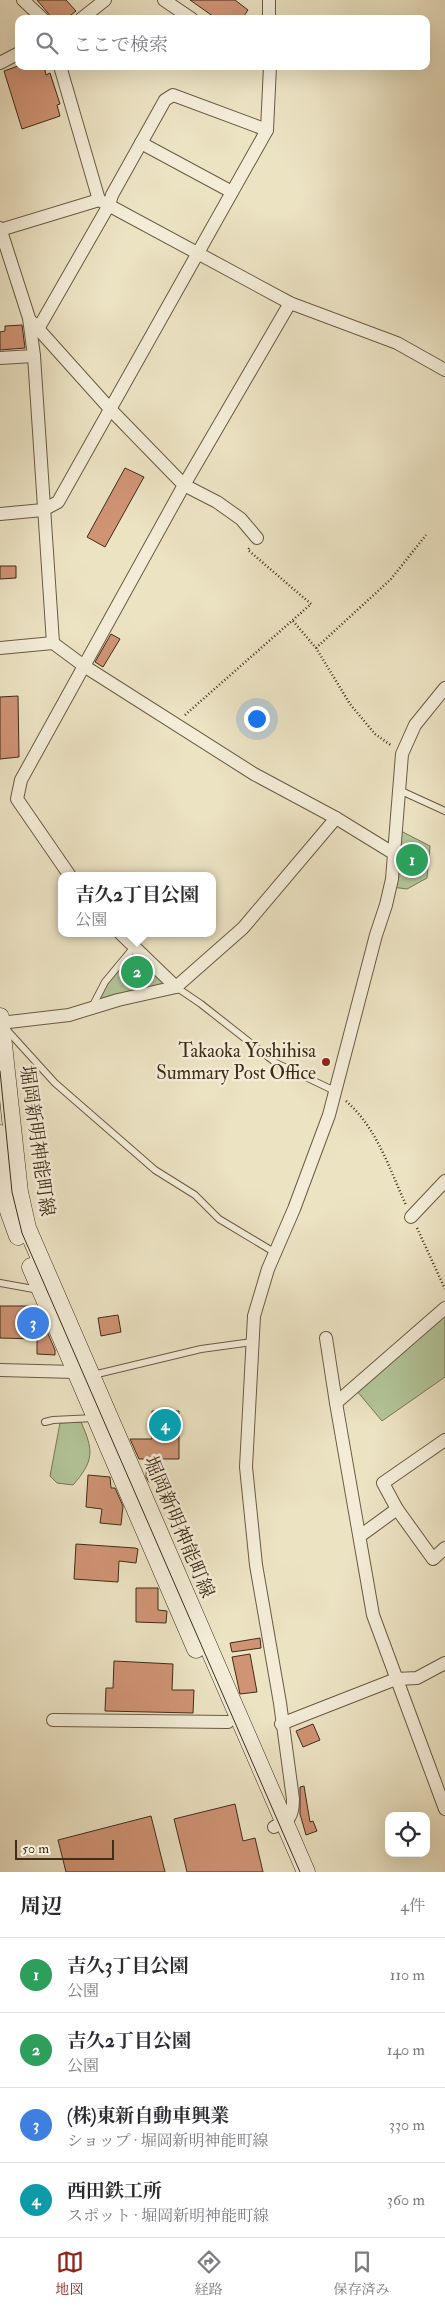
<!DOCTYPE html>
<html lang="ja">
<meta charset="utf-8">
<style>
body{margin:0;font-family:"IM FELL Double Pica","Noto Serif JP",serif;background:#f2f2f3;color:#2b2b33}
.controls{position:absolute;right:15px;bottom:15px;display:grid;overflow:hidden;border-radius:10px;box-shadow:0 5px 20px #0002}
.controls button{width:45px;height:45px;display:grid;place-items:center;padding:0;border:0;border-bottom:1px solid #e1e1e2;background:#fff;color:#2b2b33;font:25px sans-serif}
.scale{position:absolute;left:15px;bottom:12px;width:99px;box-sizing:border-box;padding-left:5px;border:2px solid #402c18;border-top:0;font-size:14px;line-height:18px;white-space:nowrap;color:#402c18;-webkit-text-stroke:4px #f3edd8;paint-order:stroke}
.you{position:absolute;left:256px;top:718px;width:18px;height:18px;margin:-12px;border:4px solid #fff;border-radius:50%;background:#1a73e8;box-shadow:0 0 0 8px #1a73e833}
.badge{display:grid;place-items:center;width:32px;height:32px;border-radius:50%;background:#8f2418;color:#fff;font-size:16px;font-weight:700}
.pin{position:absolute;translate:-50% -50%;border:2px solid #fff;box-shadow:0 1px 5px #0006}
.popup{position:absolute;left:58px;top:872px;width:158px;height:65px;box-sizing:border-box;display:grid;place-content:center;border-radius:10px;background:#fff;filter:drop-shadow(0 1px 4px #0005);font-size:16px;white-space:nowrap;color:#7c7c81}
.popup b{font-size:19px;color:#2b2b33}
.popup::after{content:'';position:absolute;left:50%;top:100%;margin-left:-10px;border:10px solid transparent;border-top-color:#fff}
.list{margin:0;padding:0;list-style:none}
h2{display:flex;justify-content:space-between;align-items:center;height:65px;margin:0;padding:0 20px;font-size:21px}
h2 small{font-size:16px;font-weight:400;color:#7c7c81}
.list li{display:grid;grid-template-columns:32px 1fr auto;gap:15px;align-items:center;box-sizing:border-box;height:75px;padding:0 20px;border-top:1px solid #e1e1e2}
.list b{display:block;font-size:19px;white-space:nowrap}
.list p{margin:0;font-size:16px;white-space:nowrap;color:#7c7c81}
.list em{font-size:16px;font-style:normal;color:#7c7c81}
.icon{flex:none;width:28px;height:28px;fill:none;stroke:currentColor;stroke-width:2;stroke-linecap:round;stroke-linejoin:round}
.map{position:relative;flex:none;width:445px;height:1872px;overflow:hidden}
.search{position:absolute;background:#fff;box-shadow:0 5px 20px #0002;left:15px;right:15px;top:15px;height:55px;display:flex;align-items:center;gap:12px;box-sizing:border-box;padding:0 18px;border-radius:10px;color:#7c7c81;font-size:19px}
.sheet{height:365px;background:#fff}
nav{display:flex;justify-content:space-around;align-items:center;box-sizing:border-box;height:70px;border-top:1px solid #e1e1e2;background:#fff;font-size:14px;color:#7c7c81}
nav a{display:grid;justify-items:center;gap:2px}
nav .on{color:#8f2418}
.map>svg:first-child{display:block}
</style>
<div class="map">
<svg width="445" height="1872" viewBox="0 0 445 1872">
<rect width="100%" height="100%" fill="#ece3c3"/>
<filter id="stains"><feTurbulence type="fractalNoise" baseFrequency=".004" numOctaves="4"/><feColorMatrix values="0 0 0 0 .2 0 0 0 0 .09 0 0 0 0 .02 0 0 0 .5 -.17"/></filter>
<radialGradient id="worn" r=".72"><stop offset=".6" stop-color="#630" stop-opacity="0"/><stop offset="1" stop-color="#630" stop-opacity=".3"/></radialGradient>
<g fill="#b2c598" stroke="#797858">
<path d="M399,830L430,846L427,878L407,889L392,887Z"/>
<path d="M134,947L176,987L91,1008L105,982Z"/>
<path d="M445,1302V1377L382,1421L351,1384Z"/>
<path d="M81,1422C94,1451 94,1461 73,1485L57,1483L50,1476L60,1423Z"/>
</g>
<g fill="#d09475" stroke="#402c18">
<path d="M37,0H66L76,11L66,19H53Z"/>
<path d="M190,0H235L248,10L242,19H217Z"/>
<path d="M18,66H44L46,75L50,73L60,104L57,105L60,116L22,129L4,71Z"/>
<path d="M22,325L25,348L0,350V332L5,331V326Z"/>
<path d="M125,468L144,477L105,547L87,537Z"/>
<path d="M0,566H16V578L0,579Z"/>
<path d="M111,634L120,639L103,667L95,662Z"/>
<path d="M18,696L19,757L0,759V697Z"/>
<path d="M0,1306H36L55,1350V1355L37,1354V1339L0,1338Z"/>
<path d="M118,1315L121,1332L101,1336L98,1318Z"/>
<path d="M152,1411H179V1459H158L157,1482H149L146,1477L147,1459H139L130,1439H152Z"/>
<path d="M88,1475L110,1477L111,1488H115L123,1506L121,1525L100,1523L102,1509L86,1507Z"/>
<path d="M76,1544L135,1548L138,1549L136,1563L119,1561L118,1582L74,1579Z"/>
<path d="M136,1588H158V1610L167,1611L166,1623L136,1622Z"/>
<path d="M260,1638L261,1648L232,1652L230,1643Z"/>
<path d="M250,1654L257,1692L240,1694L232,1657Z"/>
<path d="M114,1661L173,1664L172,1690H194L193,1713L105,1711L106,1688H113Z"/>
<path d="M313,1724L320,1740L303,1747L296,1731Z"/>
<path d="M304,1786L310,1822L313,1821L317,1831L306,1835L300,1814V1787Z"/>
<path d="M235,1804L243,1841L255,1838L263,1872H187L174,1819Z"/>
<path d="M151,1816L165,1872H66L58,1840Z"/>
</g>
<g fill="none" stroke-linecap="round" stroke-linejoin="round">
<defs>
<g id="lane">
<path d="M399,790L445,811"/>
<path d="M176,987L201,1004L276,1063L335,1091"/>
<path d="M92,1007L105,982L134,947"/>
<path d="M6,1029L55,1083L155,1170L195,1195L219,1219L274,1252"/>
<path d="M0,1283L39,1290"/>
<path d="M93,1375L201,1349L252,1342"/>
<path d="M45,1422L53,1420L94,1418"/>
</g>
<g id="street">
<path d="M23,0L43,19"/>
<path d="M164,0L192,19"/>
<path d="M269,0V19"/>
<path d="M81,19L105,0"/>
<path d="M0,63L19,53"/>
<path d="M60,66L99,200L290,303L397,343L445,370"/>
<path d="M141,143L232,192"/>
<path d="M0,228L29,318L34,356L53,643"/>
<path d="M0,230L99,200"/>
<path d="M32,322L111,410L184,485L217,502L241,519L257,538"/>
<path d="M38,329L109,205L112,195L165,100L173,95L267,130"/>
<path d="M0,358L34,356"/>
<path d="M0,514L43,510L58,502L267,130L270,66"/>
<path d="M0,648L53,643L84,666L254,774L336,818L393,853"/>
<path d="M70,876L17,799L21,780L184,485L290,303"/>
<path d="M120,933L176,987"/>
<path d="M0,1023L69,1015L118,1000L176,987L243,928L336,818"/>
<path d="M411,1217L445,1181"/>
<path d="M326,1338L336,1403L373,1615L445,1809"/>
<path d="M0,1370L75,1372"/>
<path d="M336,1403L445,1308"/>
<path d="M445,1440L383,1483L397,1509L433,1559L445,1548"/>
<path d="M360,1536L397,1509"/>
<path d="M53,1720L228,1722"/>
<path d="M281,1724L396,1679L417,1678L445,1663"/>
<path d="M274,1827C290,1819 293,1817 293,1799L280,1703L256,1565L246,1467L254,1316L268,1269L294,1209L329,1115L376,935L386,905L392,879L402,754L415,725L445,688"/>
</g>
<g id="secondary">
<path d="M0,1017L19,1192L27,1228L306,1872"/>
<path d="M0,1134L9,1211L18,1236"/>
<path d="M31,1267L196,1649"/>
</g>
</defs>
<use href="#lane" stroke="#6b5a43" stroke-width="8"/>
<use href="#street" stroke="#6b5a43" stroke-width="14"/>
<use href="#secondary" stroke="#402c18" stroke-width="19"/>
<g stroke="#402c18" stroke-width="2.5" stroke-dasharray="1 2.5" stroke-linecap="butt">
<path d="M293,621L316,648L350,704L375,734L392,746"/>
<path d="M316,648L391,579L426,535"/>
<path d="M185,715L311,604L248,550L250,547"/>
<path d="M346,1101C377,1128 389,1168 406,1205"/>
<path d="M417,1228L445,1289"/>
</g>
<use href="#lane" stroke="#f3edd8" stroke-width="6"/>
<use href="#street" stroke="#f3edd8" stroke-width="12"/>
<use href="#secondary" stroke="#f3edd8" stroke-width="18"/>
<path stroke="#402c18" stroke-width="1" d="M0,1071L12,1192L22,1233L300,1872"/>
</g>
<circle fill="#8f2418" stroke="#f3edd8" stroke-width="2" cx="326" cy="1062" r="5"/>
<g text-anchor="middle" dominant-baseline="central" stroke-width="5" stroke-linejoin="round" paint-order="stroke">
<g font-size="19" fill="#402c18" stroke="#f3edd8" text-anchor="end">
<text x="316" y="1051">Takaoka Yoshihisa<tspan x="316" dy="22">Summary Post Office</tspan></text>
</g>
<g font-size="19" fill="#402c18" stroke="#f3edd8">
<text transform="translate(37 1141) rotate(82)">堀岡新明神能町線</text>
<text transform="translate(179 1527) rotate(67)">堀岡新明神能町線</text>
</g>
</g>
<rect width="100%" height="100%" filter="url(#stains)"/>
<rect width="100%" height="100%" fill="url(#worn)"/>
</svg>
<div class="controls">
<button><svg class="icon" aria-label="locate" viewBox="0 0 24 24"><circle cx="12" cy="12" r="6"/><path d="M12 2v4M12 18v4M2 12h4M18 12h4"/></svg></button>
</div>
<div class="scale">50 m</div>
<div class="you"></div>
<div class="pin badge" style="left:412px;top:860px;background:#2e9e5b">1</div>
<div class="pin badge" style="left:137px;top:972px;background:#2e9e5b">2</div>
<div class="popup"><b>吉久2丁目公園</b>公園</div>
<div class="pin badge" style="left:33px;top:1323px;background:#3f7fe0">3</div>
<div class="pin badge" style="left:165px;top:1425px;background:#0f9aa8">4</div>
<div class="search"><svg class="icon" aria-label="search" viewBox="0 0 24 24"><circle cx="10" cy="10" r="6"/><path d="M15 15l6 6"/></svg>ここで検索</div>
</div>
<section class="sheet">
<h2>周辺<small>4件</small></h2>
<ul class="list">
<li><span class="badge" style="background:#2e9e5b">1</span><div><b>吉久3丁目公園</b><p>公園</p></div><em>110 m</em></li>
<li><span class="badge" style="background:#2e9e5b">2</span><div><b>吉久2丁目公園</b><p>公園</p></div><em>140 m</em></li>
<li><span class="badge" style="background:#3f7fe0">3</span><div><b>(株)東新自動車興業</b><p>ショップ · 堀岡新明神能町線</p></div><em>330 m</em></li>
<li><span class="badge" style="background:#0f9aa8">4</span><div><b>西田鉄工所</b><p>スポット · 堀岡新明神能町線</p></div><em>360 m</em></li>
</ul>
</section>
<nav>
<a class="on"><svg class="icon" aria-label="map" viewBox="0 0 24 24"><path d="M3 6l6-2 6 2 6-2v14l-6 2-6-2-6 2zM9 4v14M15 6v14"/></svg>地図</a>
<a><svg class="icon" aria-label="directions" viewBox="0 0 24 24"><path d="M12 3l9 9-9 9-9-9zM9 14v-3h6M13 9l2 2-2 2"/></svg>経路</a>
<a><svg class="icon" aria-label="saved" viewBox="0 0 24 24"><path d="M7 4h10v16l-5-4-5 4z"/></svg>保存済み</a>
</nav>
